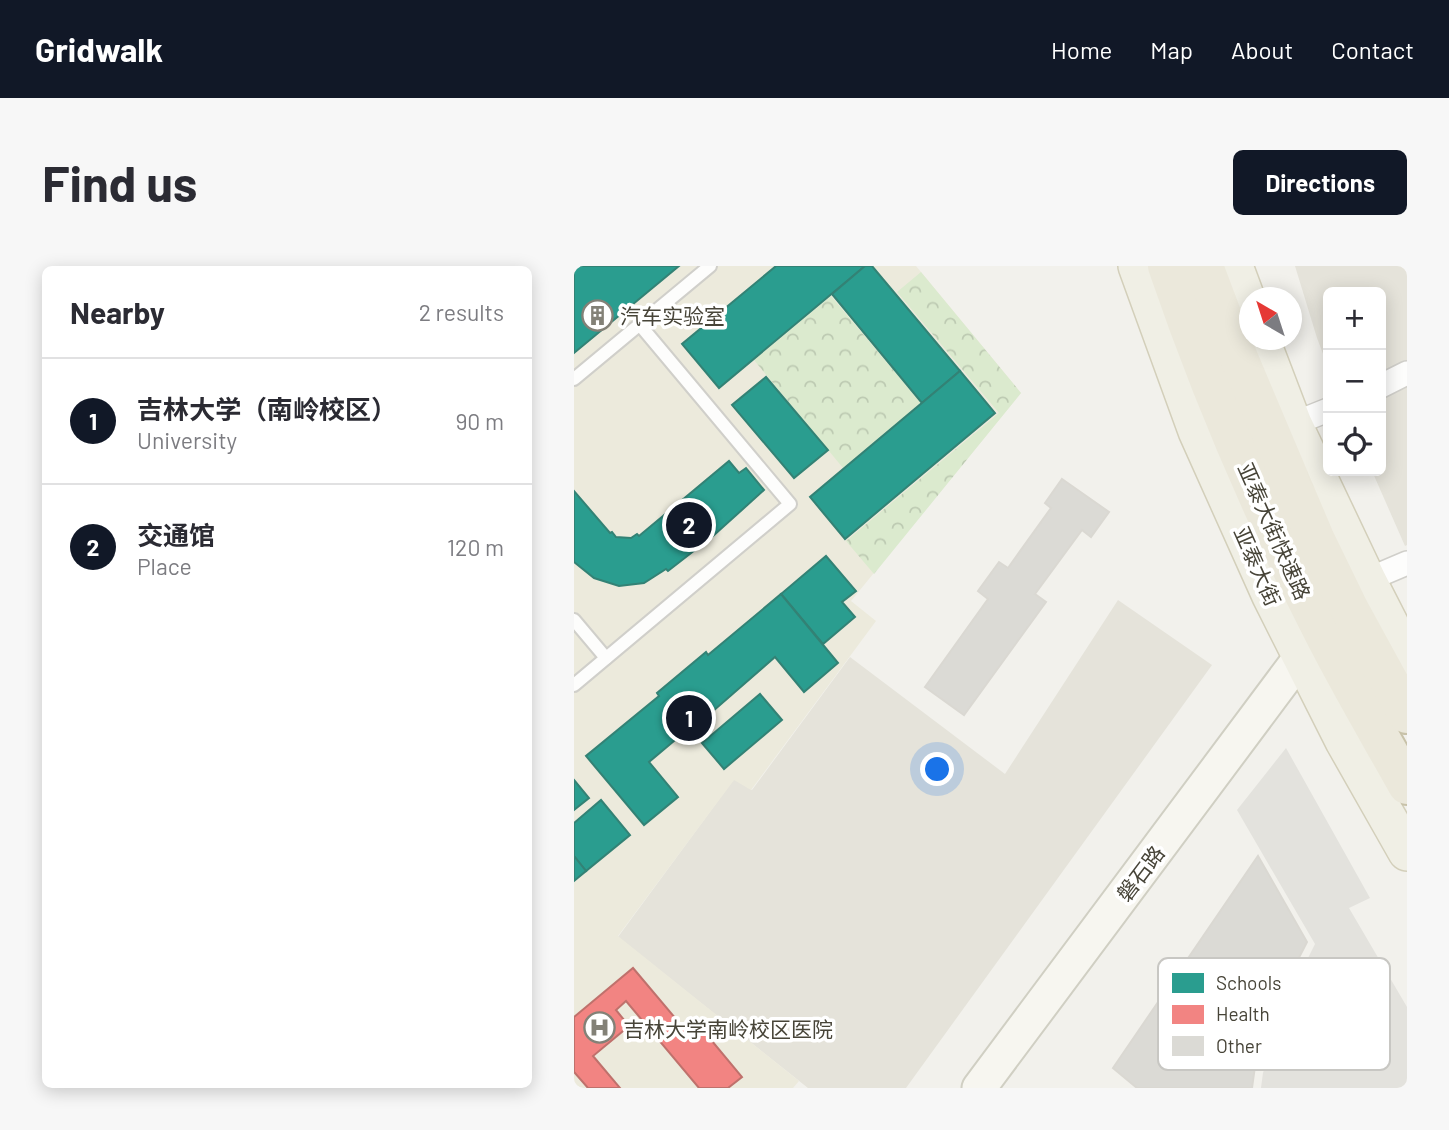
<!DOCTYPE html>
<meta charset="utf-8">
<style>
body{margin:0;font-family:Barlow,"Noto Sans SC",sans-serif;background:#f7f7f7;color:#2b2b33}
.controls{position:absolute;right:21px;top:21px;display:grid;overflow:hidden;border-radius:10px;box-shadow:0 4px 18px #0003}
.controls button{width:63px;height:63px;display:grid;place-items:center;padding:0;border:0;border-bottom:2px solid #e1e1e2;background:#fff;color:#2b2b33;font:35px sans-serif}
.compass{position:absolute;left:665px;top:21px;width:63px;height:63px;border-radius:50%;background:#fff;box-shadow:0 4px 18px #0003;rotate:321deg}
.you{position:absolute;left:364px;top:504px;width:24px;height:24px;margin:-18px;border:5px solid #fff;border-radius:50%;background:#1a73e8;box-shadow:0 0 0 10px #1a73e833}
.badge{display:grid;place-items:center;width:46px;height:46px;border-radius:50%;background:#111827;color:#fff;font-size:23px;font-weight:700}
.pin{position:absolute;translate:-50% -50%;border:4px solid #fff;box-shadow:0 2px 7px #0006}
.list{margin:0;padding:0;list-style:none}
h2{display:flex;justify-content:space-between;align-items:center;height:91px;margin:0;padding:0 28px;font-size:30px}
h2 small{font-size:23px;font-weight:400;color:#7c7c81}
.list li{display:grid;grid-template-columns:46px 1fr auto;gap:21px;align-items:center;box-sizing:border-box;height:126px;padding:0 28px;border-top:2px solid #e1e1e2}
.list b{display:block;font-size:26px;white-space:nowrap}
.list p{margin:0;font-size:23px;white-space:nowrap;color:#7c7c81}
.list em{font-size:23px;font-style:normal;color:#7c7c81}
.icon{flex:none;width:38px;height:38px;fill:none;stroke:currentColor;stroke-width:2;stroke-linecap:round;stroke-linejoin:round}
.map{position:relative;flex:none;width:833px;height:822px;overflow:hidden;border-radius:10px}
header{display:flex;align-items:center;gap:42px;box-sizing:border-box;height:98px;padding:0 35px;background:#111827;color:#fff}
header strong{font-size:33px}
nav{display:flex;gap:38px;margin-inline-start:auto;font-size:24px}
.intro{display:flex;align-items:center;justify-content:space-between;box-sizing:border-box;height:168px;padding:0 42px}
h1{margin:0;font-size:49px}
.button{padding:18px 32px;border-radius:10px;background:#111827;color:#fff;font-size:24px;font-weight:700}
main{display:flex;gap:42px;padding:0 42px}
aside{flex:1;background:#fff;border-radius:10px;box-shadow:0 4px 18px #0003}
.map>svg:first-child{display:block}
</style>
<header>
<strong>Gridwalk</strong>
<nav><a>Home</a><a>Map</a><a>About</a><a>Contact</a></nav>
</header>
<div class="intro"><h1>Find us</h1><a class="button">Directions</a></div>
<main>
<aside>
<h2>Nearby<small>2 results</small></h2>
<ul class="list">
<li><span class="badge">1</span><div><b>吉林大学（南岭校区）</b><p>University</p></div><em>90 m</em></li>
<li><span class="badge">2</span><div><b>交通馆</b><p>Place</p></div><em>120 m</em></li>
</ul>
</aside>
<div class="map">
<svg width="833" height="822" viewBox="0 0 833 822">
<defs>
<pattern id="forest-crowns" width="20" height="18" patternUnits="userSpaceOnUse" patternTransform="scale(1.75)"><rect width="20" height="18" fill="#dbeace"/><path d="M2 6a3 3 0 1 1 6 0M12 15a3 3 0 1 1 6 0" fill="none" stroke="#bdcab2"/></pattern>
</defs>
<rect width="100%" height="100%" fill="#f2f1ec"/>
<g fill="#e5e3da">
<path d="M721,0H833V279L831,280L798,205H807V26H754V101L743,72Z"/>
<path d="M544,334L638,399L332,822H234L44,671L160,513L178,524L276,391L431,508Z"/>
</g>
<path fill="#eceadc" d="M0,0H342L447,127L277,335L302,355L177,524L160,514L44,670L225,815L219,822H0Z"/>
<g fill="url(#forest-crowns)">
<path d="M347,6L447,127L300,308L272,275L425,147L323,26Z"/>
<path d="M257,30L347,137L269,202L180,94Z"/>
</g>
<path fill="#e3e2dd" d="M712,482L796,632L775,642L833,741V822H687L689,807L711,738L741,678L663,544Z"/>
<g fill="#2a9d8f" stroke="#338275" stroke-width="2">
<path d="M0,0H105L0,87Z"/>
<path d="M202,0H291L145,122L108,78Z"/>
<path d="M291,0H298L386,105L348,137L258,28Z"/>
<path d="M386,105L421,147L271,273L236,231Z"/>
<path d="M192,111L254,184L220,212L158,139Z"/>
<path d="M155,195L165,207L172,202L190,224L139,270L94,305L92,303L70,317L45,320L20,312L0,296V225L36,267L38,266L42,271L57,272L63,268L65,270Z"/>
<path d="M252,290L282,325L268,336L281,351L249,378L207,328Z"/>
<path d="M207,328L264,397L230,426L201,391L115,466L113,464L75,496L104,531L70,559L12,490L85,430L83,427L132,386L134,389Z"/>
<path d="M186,428L208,454L150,503L128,477Z"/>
<path d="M0,514L15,532L0,544Z"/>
<path d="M27,534L56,569L12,605L0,590V557Z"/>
<path d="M0,590L12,605L0,615Z"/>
</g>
<path fill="#f28482" stroke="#bf716c" stroke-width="2" d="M59,702L118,772L128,763L168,811L154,822H125L52,735L42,744L55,760L19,790L46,822H14L0,806V751Z"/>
<g fill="#dbdad5" stroke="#dad8d2" stroke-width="2">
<path d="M488,213L535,246L517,271L508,264L461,328L472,336L390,449L351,421L414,333L404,325L425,296L434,302L477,242L471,237Z"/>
<path d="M684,590L733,676L699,742L681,800L678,822H563L539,802Z"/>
</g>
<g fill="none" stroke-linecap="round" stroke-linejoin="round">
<defs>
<g id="lane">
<path d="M0,113L136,0"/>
<path d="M0,354L32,392"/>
<path d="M0,419L216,238L66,59"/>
</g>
<g id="street">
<path d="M807,120L833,107"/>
<path d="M719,158L754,144"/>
<path d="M793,314L833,297"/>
</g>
<path id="secondary" d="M405,822L726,392"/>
<g id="primary">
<path d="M563,0L623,165L697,330L770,475L833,586"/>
<path d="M660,0L676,43"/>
<path d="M687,74L719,158L793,314L833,392"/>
</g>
<g id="highway">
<path d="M593,0C635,123 687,245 746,361C773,415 804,467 833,519"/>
<path d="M630,0L662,85L741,272L776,344L833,448"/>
</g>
</defs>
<use href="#lane" stroke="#d0cfca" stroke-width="16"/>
<use href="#street" stroke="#d0cfca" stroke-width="26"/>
<use href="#secondary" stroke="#d0cfc3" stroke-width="37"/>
<use href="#primary" stroke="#d3cfba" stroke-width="40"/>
<use href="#highway" stroke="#c8c2a9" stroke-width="42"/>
<use href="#lane" stroke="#fdfdfc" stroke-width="12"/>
<use href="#street" stroke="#fdfdfc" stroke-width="23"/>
<use href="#secondary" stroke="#f7f6f0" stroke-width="33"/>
<use href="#primary" stroke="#f0efe5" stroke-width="37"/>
<use href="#highway" stroke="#ebe8db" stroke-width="38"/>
</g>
<defs>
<symbol id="building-ring" viewBox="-11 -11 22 22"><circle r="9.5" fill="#fff" stroke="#838177" stroke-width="1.5"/><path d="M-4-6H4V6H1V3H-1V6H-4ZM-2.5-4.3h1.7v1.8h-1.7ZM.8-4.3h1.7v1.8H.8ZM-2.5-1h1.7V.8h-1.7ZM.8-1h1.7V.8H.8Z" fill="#838177"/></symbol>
<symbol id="hospital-ring" viewBox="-11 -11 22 22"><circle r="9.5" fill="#fff" stroke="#838177" stroke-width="1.5"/><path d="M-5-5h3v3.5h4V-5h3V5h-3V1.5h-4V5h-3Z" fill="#838177"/></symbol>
</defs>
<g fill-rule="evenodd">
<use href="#building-ring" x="6" y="32" width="35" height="35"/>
<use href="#hospital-ring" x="8" y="744" width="35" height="35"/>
</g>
<g text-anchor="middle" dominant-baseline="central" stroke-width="7" stroke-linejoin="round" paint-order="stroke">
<g font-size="21" fill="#474438" stroke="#fff" text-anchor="start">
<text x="46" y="49">汽车实验室</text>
<text x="49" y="762">吉林大学南岭校区医院</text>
</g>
<g font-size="21" fill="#474438" stroke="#fff">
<text transform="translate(701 265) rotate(66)">亚泰大街快速路</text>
<text transform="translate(684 300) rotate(66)">亚泰大街</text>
<text transform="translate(566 607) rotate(-53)">磐石路</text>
</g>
</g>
<rect x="584" y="692" width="232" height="112" rx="10" fill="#fff" stroke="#c8c7c3" stroke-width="2"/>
<rect x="598" y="707" width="32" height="20" fill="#2a9d8f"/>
<rect x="598" y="739" width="32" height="19" fill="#f28482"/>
<rect x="598" y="770" width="32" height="20" fill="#dbdad5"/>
<g font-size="19" fill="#474438">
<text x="642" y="724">Schools</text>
<text x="642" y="755">Health</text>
<text x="642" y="787">Other</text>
</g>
</svg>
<div class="controls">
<button>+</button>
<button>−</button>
<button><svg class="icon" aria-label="locate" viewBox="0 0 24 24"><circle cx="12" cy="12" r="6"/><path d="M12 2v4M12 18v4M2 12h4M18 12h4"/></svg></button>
</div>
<svg class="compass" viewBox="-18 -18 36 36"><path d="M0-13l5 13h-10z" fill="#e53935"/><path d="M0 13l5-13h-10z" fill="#7c7c81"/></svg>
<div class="you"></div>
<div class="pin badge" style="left:115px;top:452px">1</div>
<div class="pin badge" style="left:115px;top:259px">2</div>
</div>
</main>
